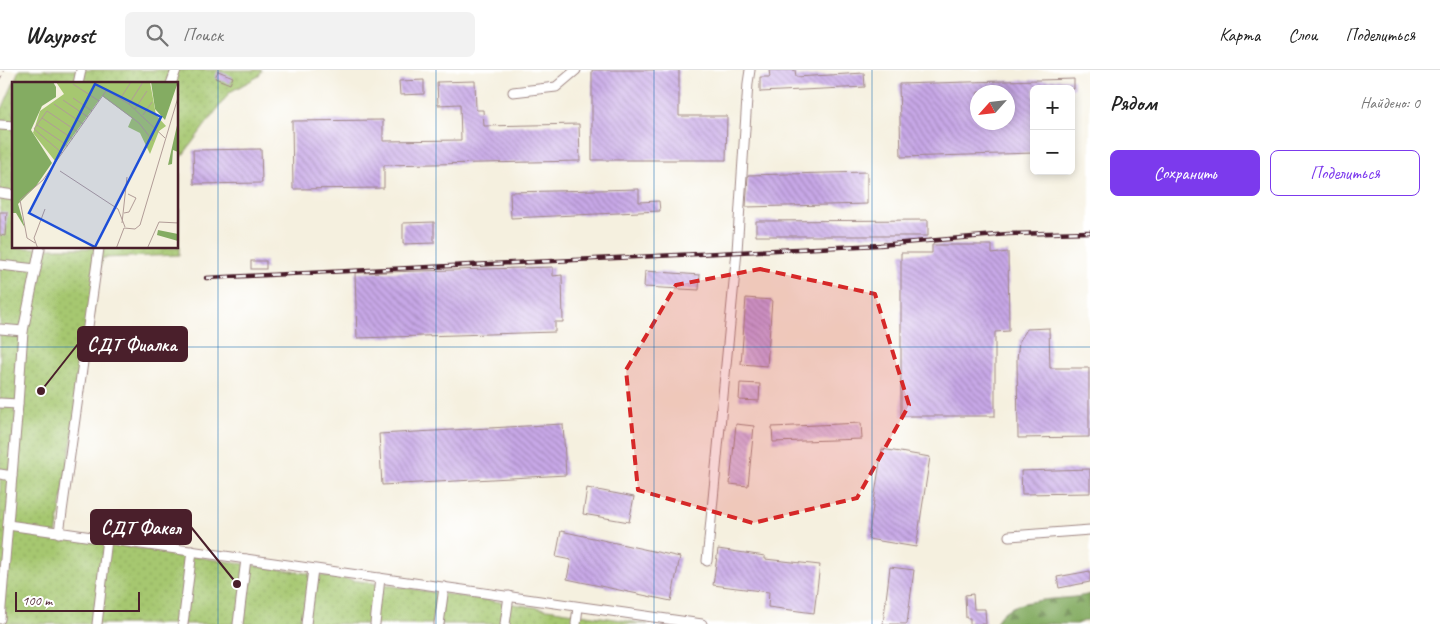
<!DOCTYPE html>
<html lang="ru">
<meta charset="utf-8">
<style>
body{margin:0;font-family:Caveat,sans-serif;background:#f2f2f2;color:#222}
.controls{position:absolute;right:15px;top:15px;display:grid;overflow:hidden;border-radius:8px;box-shadow:0 2px 8px #0003}
.controls button{width:45px;height:45px;display:grid;place-items:center;padding:0;border:0;border-bottom:1px solid #e0e0e0;background:#fff;color:#222;font:25px sans-serif}
.compass{position:absolute;left:970px;top:15px;width:45px;height:45px;border-radius:50%;background:#fff;box-shadow:0 2px 8px #0003;rotate:243deg}
.scale{position:absolute;left:15px;bottom:12px;width:125px;box-sizing:border-box;padding-left:5px;border:2px solid #4a1f2b;border-top:0;font-size:14px;line-height:18px;white-space:nowrap;color:#4a1f2b;-webkit-text-stroke:4px #fff;paint-order:stroke}
.list{margin:0;padding:0;list-style:none}
h2{display:flex;justify-content:space-between;align-items:center;height:65px;margin:0;padding:0 20px;font-size:21px}
h2 small{font-size:16px;font-weight:400;color:#767676}
.actions{display:flex;gap:10px;padding:15px 20px}
.actions a{flex:1;padding:11px 0;border:1px solid #7c3aed;border-radius:8px;text-align:center;font-size:18px;color:#7c3aed}
.actions .main{background:#7c3aed;color:#fff}
.icon{flex:none;width:28px;height:28px;fill:none;stroke:currentColor;stroke-width:2;stroke-linecap:round;stroke-linejoin:round}
.map{position:relative;flex:none;width:1090px;height:554px;overflow:hidden}
header{display:flex;align-items:center;gap:30px;box-sizing:border-box;height:70px;padding:0 25px;background:#fff;border-bottom:1px solid #e0e0e0}
header strong{font-size:24px}
nav{display:flex;gap:28px;margin-inline-start:auto;font-size:18px}
.search{width:350px;height:45px;background:#f2f2f2;display:flex;align-items:center;gap:12px;box-sizing:border-box;padding:0 18px;border-radius:8px;color:#767676;font-size:19px}
main{display:flex}
aside{flex:1;background:#fff}
.map>svg:first-child{display:block}
</style>
<header>
<strong>Waypost</strong>
<div class="search"><svg class="icon" aria-label="search" viewBox="0 0 24 24"><circle cx="10" cy="10" r="6"/><path d="M15 15l6 6"/></svg>Поиск</div>
<nav><a>Карта</a><a>Слои</a><a>Поделиться</a></nav>
</header>
<main>
<div class="map">
<svg width="1090" height="554" viewBox="0 0 1090 554">
<defs>
<pattern id="forest-firs" width="22" height="20" patternUnits="userSpaceOnUse" patternTransform="scale(1.25)"><rect width="22" height="20" fill="#84ac62"/><path d="M5 1l3.5 6h-7zM16 11l3.5 6h-7z" fill="#6e8b51"/></pattern>
<pattern id="garden-dots" width="8" height="8" patternUnits="userSpaceOnUse" patternTransform="scale(1.25)"><rect width="8" height="8" fill="#a6c770"/><path d="M2 2h.1M6 6h.1" fill="none" stroke="#90aa61" stroke-width="1.8" stroke-linecap="round"/></pattern>
<pattern id="building-back-hatch" width="6" height="6" patternUnits="userSpaceOnUse" patternTransform="scale(1.25)"><rect width="6" height="6" fill="#c7a8e7"/><path d="M-1 5l2 2M0 0l6 6M5-1l2 2" fill="none" stroke="#a488bb"/></pattern>
</defs>
<rect width="100%" height="100%" fill="#fff"/>
<filter id="ink" filterUnits="userSpaceOnUse"><feTurbulence type="fractalNoise" baseFrequency=".02" numOctaves="2"/><feDisplacementMap in="SourceGraphic" scale="10" xChannelSelector="R" yChannelSelector="G"/><feConvolveMatrix kernelMatrix="1 2 1 2 8 2 1 2 1" color-interpolation-filters="sRGB"/></filter>
<filter id="wash" filterUnits="userSpaceOnUse"><feTurbulence type="fractalNoise" baseFrequency=".0096" numOctaves="4" result="noise"/><feDisplacementMap in="SourceGraphic" scale="20" xChannelSelector="R" yChannelSelector="G"/><feGaussianBlur stdDeviation="1.12" result="paint"/><feColorMatrix in="noise" values="0 0 0 0 0 0 0 0 0 0 0 0 0 0 0 0 0 1.4 0 .05"/><feComposite in="paint" operator="in"/></filter>
<g filter="url(#wash)">
<rect width="100%" height="100%" fill="#f5f0df"/>
<path fill="url(#forest-firs)" stroke="#676646" d="M1090,524V549L1077,554H996C1004,524 1066,532 1090,524Z"/>
<path fill="url(#garden-dots)" stroke="#78734e" fill-rule="evenodd" d="M19,0H262L259,6L230,22L180,89L179,185L102,188L56,466L648,554H0V44ZM14,14H178V178H14Z"/>
<g id="blocks">
<g fill="url(#building-back-hatch)" fill-rule="evenodd">
<path d="M592,0H679V46H727L726,90H592Z"/>
<path d="M769,0H795L796,7L864,3L865,17L760,22V7H770Z"/>
<path d="M218,1L233,7L230,14L215,8Z"/>
<path d="M1074,9V19H1034V83L901,87L899,14ZM978,22H1008V52H978Z"/>
<path d="M424,10V24L400,25L399,11Z"/>
<path d="M475,11L476,40H483L484,56L579,54L580,91L384,95V118L293,119L292,51L383,50V71L461,70L460,34L438,35L437,12Z"/>
<path d="M261,79L262,113L194,114L193,80Z"/>
<path d="M867,102V134L746,137L748,105Z"/>
<path d="M639,119V132L659,131L660,141L511,148L510,122Z"/>
<path d="M0,142H7L5,166L0,165Z"/>
<path d="M928,150V166H756V151Z"/>
<path d="M434,152V173L403,174V153Z"/>
<path d="M932,175H992V184L1008,182L1009,261L995,262V346H901V183H932Z"/>
<rect x="251" y="191" width="15" height="8"/>
<path d="M553,197V206L562,205L563,252H555V262L357,268L355,203Z"/>
<path d="M645,201L700,205L699,220L644,217Z"/>
<path d="M746,228L772,230L767,296L741,294Z"/>
<path d="M1049,258L1050,298H1089V367L1018,368L1017,289L1019,272L1027,259Z"/>
<path d="M740,313L760,314L759,331L739,330Z"/>
<path d="M861,353L862,369L773,372L772,357Z"/>
<path d="M563,354L566,405L382,415L379,364Z"/>
<path d="M736,354L754,356L748,416L730,414Z"/>
<path d="M882,379L930,387L916,477L868,469Z"/>
<path d="M1090,399V423L1022,424L1021,401Z"/>
<path d="M587,418L634,427L629,452L583,444Z"/>
<path d="M561,461L680,487L671,531L567,509L571,490L556,487Z"/>
<path d="M718,479L765,486V489L820,495L814,543L768,537L769,522L713,515Z"/>
<path d="M890,497L914,500L907,554H883Z"/>
<path d="M1090,501V512L1059,518L1057,507Z"/>
<path d="M973,524L974,539H985L986,554H970V548H966L965,525Z"/>
</g>
</g>
</g>
<g filter="url(#ink)">
<use href="#blocks" fill-opacity="0" stroke="#a08885" stroke-width="1"/>
<g fill="none" stroke-linecap="round" stroke-linejoin="round">
<defs>
<g id="minor">
<path d="M78,14L81,0"/>
<path d="M171,14L176,0"/>
<path d="M513,22L556,17L576,0"/>
<path d="M0,55L14,56"/>
<path d="M0,123L14,125"/>
<path d="M0,195L36,199"/>
<path d="M0,259L23,261"/>
<path d="M0,333L18,334"/>
<path d="M0,404L12,406"/>
<path d="M8,455L702,554"/>
<path d="M59,463L99,178"/>
<path d="M1009,466L1090,460"/>
<path d="M707,491L737,181L748,13L750,0"/>
<path d="M0,549L18,334L23,261L40,178"/>
<path d="M97,554L107,469"/>
<path d="M183,554L192,481"/>
<path d="M238,554L246,489"/>
<path d="M306,554L313,499"/>
<path d="M375,554L380,508"/>
<path d="M439,554L444,517"/>
<path d="M505,554L509,526"/>
<path d="M576,554L578,537"/>
</g>
</defs>
<use href="#minor" stroke="#a08885" stroke-width="11"/>
<path stroke="#a08885" stroke-width="1" stroke-dasharray="4 4" stroke-linecap="butt" d="M0,9L5,0"/>
<use href="#minor" stroke="#fff" stroke-width="9"/>
<defs>
<path id="rail" d="M206,208L880,175L1008,164L1090,162"/>
</defs>
<use href="#rail" stroke="#4a1f2b" stroke-width="4.5"/>
<use href="#rail" stroke="#fff" stroke-width="2.5" stroke-dasharray="8" stroke-linecap="butt"/>
</g>
</g>
<path fill="#d62828" fill-opacity="0.2" stroke="#d62828" stroke-width="4" stroke-dasharray="10 6" stroke-linejoin="round" d="M760,199L875,224L909,335L857,428L753,453L638,420L626,300L676,215Z"/>
<path fill="none" stroke="#1f6fb2" stroke-width="1" stroke-opacity="0.55" d="M218,0V554M436,0V554M654,0V554M872,0V554M0,277H1090"/>
<g transform="translate(12 12)">
<rect width="166" height="166" fill="#f5f0df"/>
<path d="M0,0H41L44,5V15L30,24L19,48L40,81L24,104L6,122L13,146L4,131H0ZM139,0H166L153,38L143,27ZM166,39V70L161,68L160,82L156,83ZM146,148L166,152V159L145,153Z" fill="#84ac62"/>
<path d="M44,0H138L144,33L154,44L147,49L138,72L128,51L116,45L120,36L90,14L43,79L21,51L28,29L52,12Z" fill="#a6c770"/>
<path fill="none" stroke="#b19c97" stroke-width="1" d="M81,0L117,22L153,56M61,2L87,19M91,14L127,41L141,59M61,16L80,29M108,17L119,0M51,18L76,35M42,22L71,42M117,22L131,0M123,27L135,9M131,33L140,20M30,36L61,57M25,43L56,64M50,71L22,47L35,29L66,50M48,89L106,127L113,145M112,131L117,130L124,116L116,112M110,141L115,95M23,161L15,156L8,118L31,98L94,9M26,167L22,156L33,127M104,167L112,146L123,147L128,143L167,12M135,167L147,140L167,141"/>
<path fill="#1d4ed8" fill-opacity="0.15" stroke="#1d4ed8" stroke-width="2.5" d="M83,2L149,35L83,165L17,131Z"/>
<rect width="166" height="166" fill="none" stroke="#4a1f2b" stroke-width="2.5"/>
</g>
<path fill="none" stroke="#4a1f2b" stroke-width="2" d="M41 321L78 274M237 514L191 457"/>
<g fill="#4a1f2b" stroke="#fff" stroke-width="2">
<circle cx="41" cy="321" r="5"/>
<circle cx="237" cy="514" r="5"/>
</g>
<g fill="#4a1f2b" stroke="#4a1f2b" stroke-width="2">
<rect x="78" y="257" width="109" height="34" rx="5"/>
<rect x="91" y="440" width="100" height="34" rx="5"/>
</g>
<g font-size="19" text-anchor="middle" font-weight="bold" fill="#fff">
<text x="132" y="281">СДТ Фиалка</text>
<text x="141" y="464">СДТ Факел</text>
</g>
</svg>
<div class="controls">
<button>+</button>
<button>−</button>
</div>
<svg class="compass" viewBox="-18 -18 36 36"><path d="M0-13l5 13h-10z" fill="#e53935"/><path d="M0 13l5-13h-10z" fill="#767676"/></svg>
<div class="scale">100 m</div>
</div>
<aside>
<h2>Рядом<small>Найдено: 0</small></h2>
<ul class="list">
</ul>
<div class="actions"><a class="main">Сохранить</a><a>Поделиться</a></div>
</aside>
</main>
